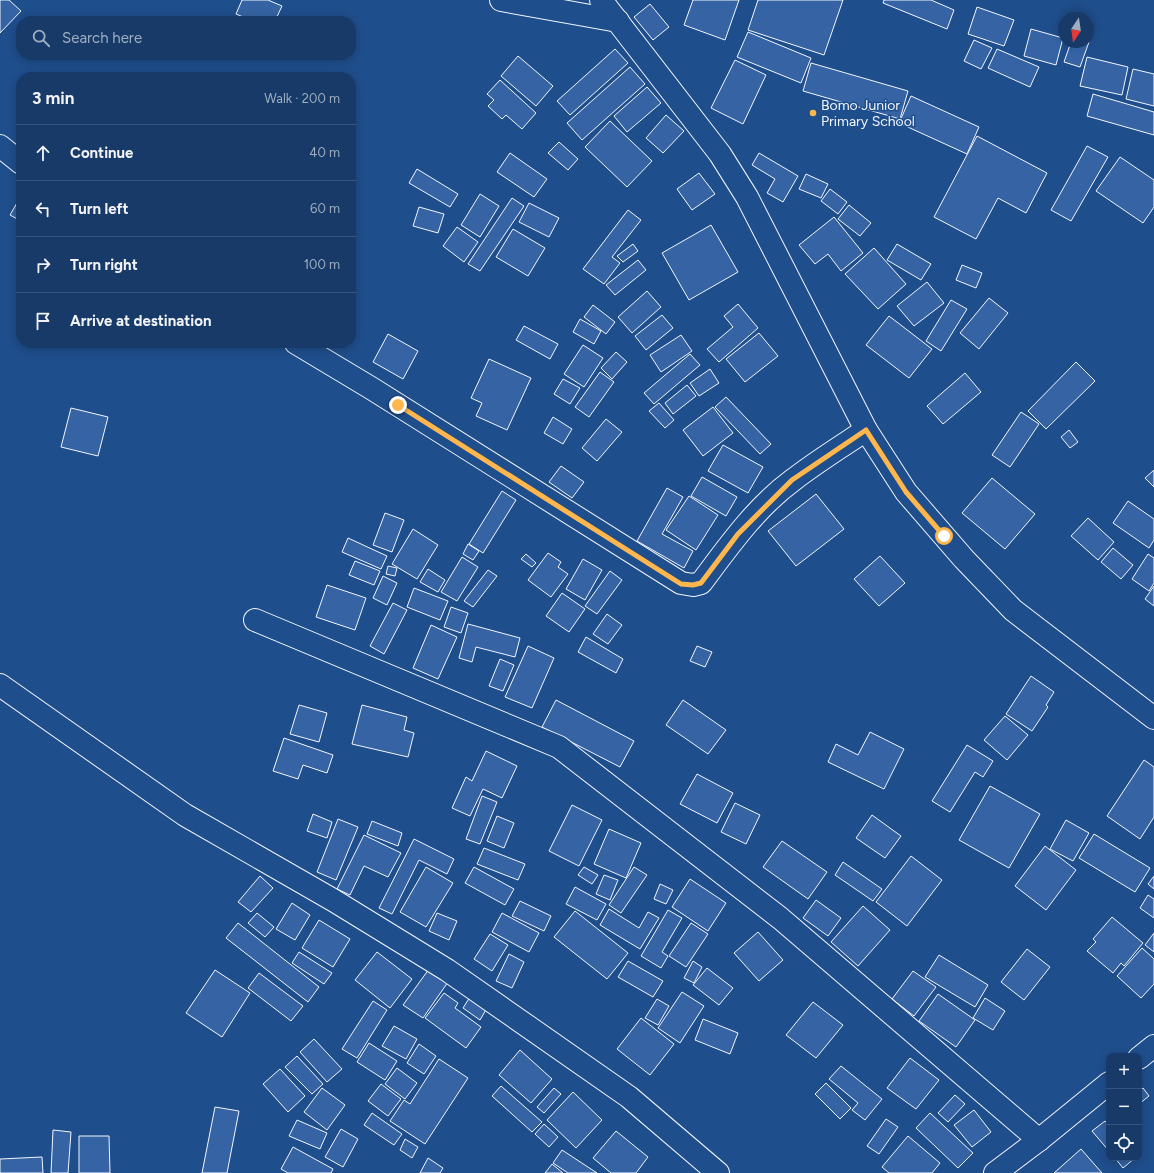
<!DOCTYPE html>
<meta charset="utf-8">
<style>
body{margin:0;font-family:Figtree,sans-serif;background:#20416f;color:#f1f3f6}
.controls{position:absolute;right:12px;bottom:12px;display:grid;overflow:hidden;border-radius:8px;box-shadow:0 2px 10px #0003}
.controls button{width:36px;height:36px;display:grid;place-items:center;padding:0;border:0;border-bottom:1px solid #36547d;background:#173a69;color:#f1f3f6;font:20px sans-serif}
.compass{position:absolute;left:1058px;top:12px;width:36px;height:36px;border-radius:50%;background:#173a69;box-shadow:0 2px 10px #0003;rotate:193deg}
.stop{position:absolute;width:12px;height:12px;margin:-9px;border:3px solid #ffb74d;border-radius:50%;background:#fff}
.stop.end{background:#ffb74d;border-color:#fff;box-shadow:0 1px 4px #0008}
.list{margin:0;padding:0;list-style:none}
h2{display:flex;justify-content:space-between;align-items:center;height:52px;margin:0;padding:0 16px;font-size:17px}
h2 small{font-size:13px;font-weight:400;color:#9eadc0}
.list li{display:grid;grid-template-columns:26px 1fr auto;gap:12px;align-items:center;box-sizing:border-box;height:56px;padding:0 16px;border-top:1px solid #36547d}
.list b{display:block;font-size:15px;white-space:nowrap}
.list em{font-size:13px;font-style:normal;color:#9eadc0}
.icon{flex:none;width:22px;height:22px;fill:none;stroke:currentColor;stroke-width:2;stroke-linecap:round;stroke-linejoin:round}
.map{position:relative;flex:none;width:1154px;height:1173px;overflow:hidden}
.search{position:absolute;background:#173a69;box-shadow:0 2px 10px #0003;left:16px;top:16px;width:340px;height:44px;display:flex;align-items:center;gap:10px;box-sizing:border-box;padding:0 14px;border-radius:16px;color:#9eadc0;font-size:15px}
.panel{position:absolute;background:#173a69;box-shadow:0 2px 10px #0003;left:16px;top:72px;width:340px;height:276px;border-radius:16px}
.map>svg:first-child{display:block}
</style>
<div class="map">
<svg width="1154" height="1173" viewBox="0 0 1154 1173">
<rect width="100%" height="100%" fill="#1f4e8c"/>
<g fill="#3563a3" stroke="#f2f6ff">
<path d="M0,0H9L21,11L0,33Z"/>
<path d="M242,0H268L282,6L275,21H253L236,14Z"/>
<path d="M693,0H739L725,40L684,25Z"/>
<path d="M758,0H843L824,55L748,30Z"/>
<path d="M884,0H931L954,10L947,29L883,3Z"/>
<path d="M650,4L669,27L653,40L634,17Z"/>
<path d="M977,7L1014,20L1004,46L968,34Z"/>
<path d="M1031,29L1063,38L1056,65L1024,56Z"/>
<path d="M748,32L811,58L801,83L737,57Z"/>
<path d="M974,40L992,48L981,69L964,61Z"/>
<path d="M1071,42H1089L1080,67L1064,62Z"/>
<path d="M615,49L628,63L570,115L557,101Z"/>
<path d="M997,49L1039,67L1030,87L988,68Z"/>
<path d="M518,56L553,86L536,106L501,76Z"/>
<path d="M1087,57L1128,67L1122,95L1080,86Z"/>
<path d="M735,60L766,75L743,124L711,108Z"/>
<path d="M811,63L908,91L900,119L803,91Z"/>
<path d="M630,67L645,84L582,140L567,123Z"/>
<path d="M1133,69L1154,74V106L1126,99Z"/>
<path d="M500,80L536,113L522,129L506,115L502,119L488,106L494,100L487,94Z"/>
<path d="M647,87L661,103L627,132L614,116Z"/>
<path d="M1093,94L1154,112V135L1087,116Z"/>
<path d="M911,96L979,127L967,154L899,123Z"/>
<path d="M666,115L684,131L663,153L646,138Z"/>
<path d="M610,121L652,161L627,187L585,147Z"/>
<path d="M977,136L1047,173L1026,213L998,198L976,239L934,217Z"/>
<path d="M559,142L578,159L568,170L548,153Z"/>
<path d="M1087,146L1108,157L1071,221L1051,210Z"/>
<path d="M510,153L547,179L534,197L497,172Z"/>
<path d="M759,153L798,176L783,202L767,193L775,179L752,165Z"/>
<path d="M1120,157L1154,180V207L1143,223L1096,191Z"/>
<path d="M417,169L458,194L450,207L409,183Z"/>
<path d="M699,173L715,194L692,210L677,189Z"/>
<path d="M806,174L828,184L821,198L799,189Z"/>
<path d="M830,189L847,202L838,214L821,201Z"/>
<path d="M480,194L499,206L480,237L461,225Z"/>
<path d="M21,196V221L10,215Z"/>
<path d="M512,198L524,206L480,271L468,264Z"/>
<path d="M529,203L559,218L549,237L519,222Z"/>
<path d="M849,205L871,223L860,236L838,219Z"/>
<path d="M419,207L444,214L438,233L413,226Z"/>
<path d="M628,210L641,220L612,257L620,263L604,284L583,269Z"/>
<path d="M834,217L863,253L841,271L828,254L815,264L799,245Z"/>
<path d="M711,225L738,272L689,300L662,253Z"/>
<path d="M457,227L478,242L464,262L443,246Z"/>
<path d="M513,229L545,248L528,276L496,257Z"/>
<path d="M633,244L638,251L623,262L617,256Z"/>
<path d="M897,244L931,264L921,280L887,260Z"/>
<path d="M874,248L906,284L878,309L845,274Z"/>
<path d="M638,260L646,270L615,295L606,285Z"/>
<path d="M962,265L982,273L976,288L956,280Z"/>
<path d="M927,282L944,303L914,326L897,306Z"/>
<path d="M647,291L661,307L632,333L618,317Z"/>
<path d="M989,298L1008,313L979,349L960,333Z"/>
<path d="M951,300L967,309L941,351L926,341Z"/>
<path d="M738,304L758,328L719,362L707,349L733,327L724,316Z"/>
<path d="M593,305L615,322L606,334L584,317Z"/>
<path d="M662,315L673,328L646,350L635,336Z"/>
<path d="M889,316L932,349L909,378L866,345Z"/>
<path d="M580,319L601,331L594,344L573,332Z"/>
<path d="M524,326L558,344L550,359L516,340Z"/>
<path d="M759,333L778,356L745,382L726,359Z"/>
<path d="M388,334L418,351L403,379L373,362Z"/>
<path d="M681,335L692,351L661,372L650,355Z"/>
<path d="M583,345L603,358L584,387L564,374Z"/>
<path d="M616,352L627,362L612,379L601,368Z"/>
<path d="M690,354L700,365L654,404L644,393Z"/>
<path d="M489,359L531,378L507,430L476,416L482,403L471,398Z"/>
<path d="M1076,362L1095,381L1046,429L1028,411Z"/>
<path d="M710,369L719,383L699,396L690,383Z"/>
<path d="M600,372L614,382L589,417L575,407Z"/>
<path d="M965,373L981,392L943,424L927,406Z"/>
<path d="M563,379L580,388L570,404L554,394Z"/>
<path d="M687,385L696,396L673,414L665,403Z"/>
<path d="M726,397L771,444L760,454L715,407Z"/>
<path d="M659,403L674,420L665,428L649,411Z"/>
<path d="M713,407L733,433L703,456L683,430Z"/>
<path d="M71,408L108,417L98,456L61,447Z"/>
<path d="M1021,412L1039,424L1010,467L992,455Z"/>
<path d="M553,417L572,429L563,444L544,433Z"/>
<path d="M606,419L622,432L597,461L582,448Z"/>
<path d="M1069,430L1078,442L1070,448L1061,437Z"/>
<path d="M723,445L763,467L748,493L708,471Z"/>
<path d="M561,466L584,482L572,498L549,482Z"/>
<path d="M1154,470V487L1145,478Z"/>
<path d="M702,477L737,497L726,516L691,496Z"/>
<path d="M992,478L1035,514L1005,549L962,513Z"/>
<path d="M667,488L683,497L662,534L693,551L684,568L637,541Z"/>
<path d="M502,491L516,500L483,553L469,544Z"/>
<path d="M816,494L844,529L796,566L768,531Z"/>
<path d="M689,496L718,515L696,550L666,530Z"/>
<path d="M1128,501L1154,519V540L1149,548L1113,523Z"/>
<path d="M385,513L404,520L392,552L373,545Z"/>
<path d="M1088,518L1114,542L1098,560L1071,536Z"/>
<path d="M413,529L438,545L417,579L392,564Z"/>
<path d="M348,538L387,556L381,569L342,552Z"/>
<path d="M468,544L479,551L473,560L463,554Z"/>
<path d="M1113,548L1133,565L1121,579L1101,562Z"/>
<path d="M548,553L561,562L558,567L568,574L551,597L528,580Z"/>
<path d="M526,554L536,563L532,567L521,559Z"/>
<path d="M1148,554L1154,558V583L1149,591L1132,579Z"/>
<path d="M880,556L905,583L879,606L854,579Z"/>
<path d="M462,557L478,567L457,601L441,592Z"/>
<path d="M583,559L602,570L585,600L566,589Z"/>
<path d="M355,561L380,571L374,585L349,575Z"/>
<path d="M388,566L397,568L395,576L386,574Z"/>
<path d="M428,569L445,580L438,592L420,582Z"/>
<path d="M488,570L497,576L473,607L464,601Z"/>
<path d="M610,571L622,580L597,614L585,606Z"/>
<path d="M383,576L397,583L387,605L373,598Z"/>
<path d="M327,585L366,598L355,630L316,617Z"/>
<path d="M1154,586V606L1145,599Z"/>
<path d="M414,588L448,601L440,620L407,607Z"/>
<path d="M562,593L585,609L569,632L546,616Z"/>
<path d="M393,603L407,610L384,654L370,646Z"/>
<path d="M451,607L468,613L461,633L444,627Z"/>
<path d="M607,614L622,625L608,644L593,634Z"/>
<path d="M468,624L520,638L515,657L476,647L472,662L459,658Z"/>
<path d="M431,625L457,637L438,679L413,668Z"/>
<path d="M586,637L623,659L616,673L578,652Z"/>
<path d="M528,646L554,658L532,708L505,697Z"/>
<path d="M697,646L712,652L705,667L690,661Z"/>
<path d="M500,659L514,665L503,691L489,686Z"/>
<path d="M1031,676L1054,692L1046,705L1048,707L1032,731L1006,714Z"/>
<path d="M556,700L634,741L620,767L542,727Z"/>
<path d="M683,700L726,730L708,754L666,725Z"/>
<path d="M299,705L327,713L319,742L290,734Z"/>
<path d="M362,705L407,717L404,730L414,733L408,757L352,744Z"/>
<path d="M1005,716L1028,735L1007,760L984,740Z"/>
<path d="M870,732L904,749L884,789L828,762L836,744L858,755Z"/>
<path d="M284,738L333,755L327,773L303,765L298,779L273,771Z"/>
<path d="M967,745L993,761L983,777L975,772L950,812L932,801Z"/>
<path d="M486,751L517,766L502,798L483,789L470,816L452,808L466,777L472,781Z"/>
<path d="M1144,760L1154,767V817L1140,839L1107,816Z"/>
<path d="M697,774L733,793L717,823L680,804Z"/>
<path d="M990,786L1040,814L1009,868L959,840Z"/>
<path d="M482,796L497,802L480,844L466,839Z"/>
<path d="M735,803L760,815L746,844L721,832Z"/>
<path d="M572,805L602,820L579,866L549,851Z"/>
<path d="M313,814L332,822L327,838L307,831Z"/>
<path d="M872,815L901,836L885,858L856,838Z"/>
<path d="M497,816L514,823L504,848L487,841Z"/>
<path d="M338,819L358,827L336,880L317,872Z"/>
<path d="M1066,820L1089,833L1073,861L1050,849Z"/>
<path d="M372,821L402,833L398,846L367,834Z"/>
<path d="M609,829L641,843L626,878L594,864Z"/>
<path d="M1094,834L1150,868L1135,892L1079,858Z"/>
<path d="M364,835L401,853L388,877L364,866L350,895L337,889Z"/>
<path d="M414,839L454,859L447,874L419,860L392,914L379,908Z"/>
<path d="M782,841L827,872L808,899L763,867Z"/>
<path d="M1045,846L1076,870L1046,910L1015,886Z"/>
<path d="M484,848L525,864L518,880L477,864Z"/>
<path d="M911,856L942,880L907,926L876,902Z"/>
<path d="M843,862L882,889L873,901L835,875Z"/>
<path d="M426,867L453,883L426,927L400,912Z"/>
<path d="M474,867L514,889L505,905L465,883Z"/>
<path d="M584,867L598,875L592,884L578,875Z"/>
<path d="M634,867L647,875L621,913L609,905Z"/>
<path d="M604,875L618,880L610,900L596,894Z"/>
<path d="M260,876L273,888L251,912L238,902Z"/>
<path d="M1154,876V889L1148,884Z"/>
<path d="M690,879L726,903L708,931L672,907Z"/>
<path d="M660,884L673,890L666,904L654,899Z"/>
<path d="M575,887L606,904L597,920L566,904Z"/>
<path d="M1148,895L1154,899V918L1140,908Z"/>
<path d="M816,900L841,918L828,936L803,918Z"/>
<path d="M520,901L551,916L544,931L512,916Z"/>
<path d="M292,903L310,915L295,940L276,929Z"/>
<path d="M863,906L890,930L858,966L831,942Z"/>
<path d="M609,909L639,928L648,912L659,918L640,949L600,925Z"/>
<path d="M668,910L682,918L662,952L668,956L661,968L641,956Z"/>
<path d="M575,911L628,953L607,979L554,937Z"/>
<path d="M257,913L274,927L265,937L248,923Z"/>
<path d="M437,913L457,921L449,940L429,931Z"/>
<path d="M502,913L539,933L529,952L492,932Z"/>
<path d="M1112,917L1143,943L1124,966L1121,963L1113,973L1087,951L1096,942L1093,939Z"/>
<path d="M319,920L350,939L333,967L302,948Z"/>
<path d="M238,923L319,987L308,1002L226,938Z"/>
<path d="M691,923L708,934L686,967L669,956Z"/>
<path d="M758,932L783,960L759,981L734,953Z"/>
<path d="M1154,933V952L1145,945Z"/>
<path d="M490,934L508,945L492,971L474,959Z"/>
<path d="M1142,948L1154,959V984L1141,998L1117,976Z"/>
<path d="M1027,949L1050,967L1024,1000L1001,982Z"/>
<path d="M299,952L332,973L324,984L292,963Z"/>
<path d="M377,952L412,979L390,1008L355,980Z"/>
<path d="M509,954L524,962L512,988L496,981Z"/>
<path d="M939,955L988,985L975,1007L925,977Z"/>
<path d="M628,961L663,981L653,997L618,977Z"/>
<path d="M693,961L702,967L694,983L684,978Z"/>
<path d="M707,968L733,988L719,1005L693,985Z"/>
<path d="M429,969L448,982L423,1018L403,1005Z"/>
<path d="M215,970L250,993L222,1037L186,1013Z"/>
<path d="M913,971L936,987L914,1016L892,999Z"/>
<path d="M259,973L303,1006L291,1021L248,988Z"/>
<path d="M682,992L704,1006L680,1043L658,1028Z"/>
<path d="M444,993L458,1003L455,1008L481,1027L466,1048L425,1018Z"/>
<path d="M938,994L975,1020L956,1047L919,1021Z"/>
<path d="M470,997L487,1008L480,1020L463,1008Z"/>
<path d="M985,998L1005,1011L993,1030L973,1018Z"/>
<path d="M657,999L669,1006L658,1025L645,1018Z"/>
<path d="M373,1001L387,1010L357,1058L342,1049Z"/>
<path d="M813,1002L843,1025L816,1058L786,1035Z"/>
<path d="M641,1018L674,1044L650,1075L617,1049Z"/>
<path d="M703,1019L738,1033L730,1054L695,1040Z"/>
<path d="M394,1026L417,1039L406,1059L382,1046Z"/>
<path d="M314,1039L342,1069L327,1082L300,1052Z"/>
<path d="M369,1043L397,1061L385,1080L357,1062Z"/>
<path d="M419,1044L436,1056L424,1074L407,1063Z"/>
<path d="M520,1050L552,1079L531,1103L499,1075Z"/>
<path d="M297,1056L323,1084L312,1094L285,1067Z"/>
<path d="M910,1058L939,1080L916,1109L887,1088Z"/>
<path d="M439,1059L468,1078L425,1144L390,1121L404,1100L410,1104Z"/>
<path d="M841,1066L882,1099L865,1120L852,1110L858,1103L829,1079Z"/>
<path d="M397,1068L417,1083L405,1099L385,1084Z"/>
<path d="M280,1069L305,1096L288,1112L263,1084Z"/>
<path d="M826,1083L851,1108L840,1119L815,1094Z"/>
<path d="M381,1084L401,1099L388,1116L368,1101Z"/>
<path d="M501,1086L542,1122L532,1132L492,1096Z"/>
<path d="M322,1088L345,1105L327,1130L304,1112Z"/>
<path d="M554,1088L561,1094L544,1113L537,1107Z"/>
<path d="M1143,1088L1149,1096L1139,1104V1091Z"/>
<path d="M573,1092L602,1120L576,1148L547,1120Z"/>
<path d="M955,1095L965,1104L948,1122L938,1113Z"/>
<path d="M215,1107L239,1111L227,1173H202Z"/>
<path d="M974,1110L991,1132L972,1147L954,1125Z"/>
<path d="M372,1113L402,1134L394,1145L364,1125Z"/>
<path d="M930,1113L973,1153L958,1168L916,1128Z"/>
<path d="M886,1119L898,1127L879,1154L867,1146Z"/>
<path d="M297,1120L327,1133L320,1149L289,1136Z"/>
<path d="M1105,1121L1109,1126V1151L1092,1131Z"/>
<path d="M544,1124L558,1137L549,1147L535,1134Z"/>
<path d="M341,1129L358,1139L343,1167L325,1157Z"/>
<path d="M53,1130L71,1132L68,1173H51Z"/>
<path d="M616,1131L648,1157L636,1173H611L593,1158Z"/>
<path d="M79,1136H109L110,1173H79Z"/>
<path d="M908,1136L940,1163L932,1173H889L882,1167Z"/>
<path d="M405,1139L418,1147L412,1158L400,1150Z"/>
<path d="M293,1147L333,1169L331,1173H288L281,1169Z"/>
<path d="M1081,1149L1102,1173H1054Z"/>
<path d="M562,1150L597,1173H568L553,1163Z"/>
<path d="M42,1157L43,1173H0V1159Z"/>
<path d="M428,1158L443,1168L440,1173H420Z"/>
<path d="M1115,1158H1135L1123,1168Z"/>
<path d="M552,1164L563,1173H545Z"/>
</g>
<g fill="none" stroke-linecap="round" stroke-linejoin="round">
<defs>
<g id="minor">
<path d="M501,0L618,21"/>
<path d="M601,0L720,154L747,197L866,430"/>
<path d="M0,146L21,163"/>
<path d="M296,343L371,388L681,583L693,585L701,583C728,547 756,507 793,480C816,462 842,446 866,430L906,492L964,559L1013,610L1154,718"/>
<path d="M255,620L559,747L780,918L1039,1140"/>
<path d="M0,685L185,815L333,900L447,970L629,1097L718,1173"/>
<path d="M1139,1058L1154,1046"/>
<path d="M995,1173L1039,1140L1109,1083"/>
</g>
</defs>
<use href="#minor" stroke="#f2f6ff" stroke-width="24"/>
<use href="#minor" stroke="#1f4e8c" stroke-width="22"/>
</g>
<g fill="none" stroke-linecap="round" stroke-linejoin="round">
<path stroke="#ffb74d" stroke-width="5" d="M398,405L681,584L693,585L701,583L738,534L792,480L866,430L906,492L944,536"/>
</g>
<circle fill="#ffb74d" stroke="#1f4e8c" stroke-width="1.5" cx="813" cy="113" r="4"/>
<g text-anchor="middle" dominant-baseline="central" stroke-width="3" stroke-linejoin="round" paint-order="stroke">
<g font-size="14" fill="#f2f6ff" stroke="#1f4e8c" text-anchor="start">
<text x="821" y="105">Bomo Junior<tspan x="821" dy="16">Primary School</tspan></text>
</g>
</g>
</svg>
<div class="controls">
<button>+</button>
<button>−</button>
<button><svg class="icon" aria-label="locate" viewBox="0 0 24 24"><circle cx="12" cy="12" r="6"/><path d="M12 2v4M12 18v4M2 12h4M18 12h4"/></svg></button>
</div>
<svg class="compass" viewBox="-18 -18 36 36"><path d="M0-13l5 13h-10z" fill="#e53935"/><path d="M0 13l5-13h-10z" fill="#9eadc0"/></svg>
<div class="stop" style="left:944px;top:536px"></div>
<div class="stop end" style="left:398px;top:405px"></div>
<div class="search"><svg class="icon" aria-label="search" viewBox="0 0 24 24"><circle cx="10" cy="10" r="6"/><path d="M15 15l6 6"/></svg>Search here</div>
<section class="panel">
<h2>3 min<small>Walk · 200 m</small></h2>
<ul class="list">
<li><svg class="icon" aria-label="ahead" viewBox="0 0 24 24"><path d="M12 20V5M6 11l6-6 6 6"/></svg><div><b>Continue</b></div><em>40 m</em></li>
<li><svg class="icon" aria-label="left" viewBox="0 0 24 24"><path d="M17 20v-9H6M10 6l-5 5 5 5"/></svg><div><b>Turn left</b></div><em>60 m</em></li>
<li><svg class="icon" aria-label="right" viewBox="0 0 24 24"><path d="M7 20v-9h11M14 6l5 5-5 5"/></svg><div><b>Turn right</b></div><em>100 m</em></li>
<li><svg class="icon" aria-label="arrive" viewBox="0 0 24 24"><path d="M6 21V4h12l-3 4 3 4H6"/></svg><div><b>Arrive at destination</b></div></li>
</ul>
</section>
</div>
